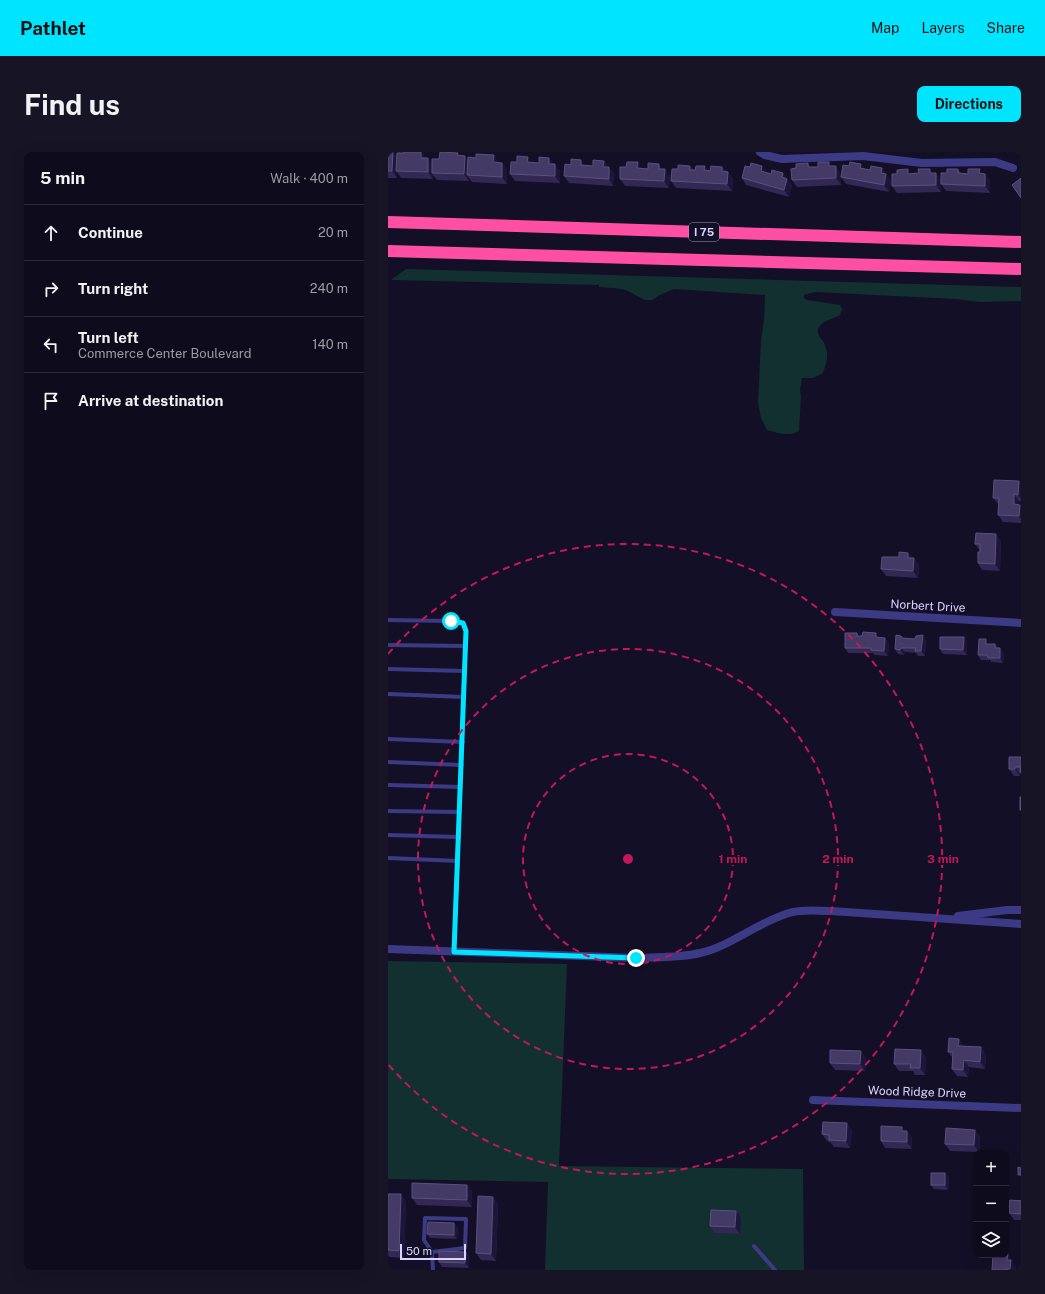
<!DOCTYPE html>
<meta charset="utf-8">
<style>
body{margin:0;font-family:"Public Sans",sans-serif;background:#171425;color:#f1f3f6}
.controls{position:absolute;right:12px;bottom:12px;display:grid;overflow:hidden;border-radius:8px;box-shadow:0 4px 16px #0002}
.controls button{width:36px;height:36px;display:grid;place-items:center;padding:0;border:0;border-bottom:1px solid #2e2b3b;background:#0e0b1c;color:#f1f3f6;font:20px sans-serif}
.scale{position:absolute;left:12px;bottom:10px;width:66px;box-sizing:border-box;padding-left:4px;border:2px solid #d9d4ff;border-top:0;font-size:11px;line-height:14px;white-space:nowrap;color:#d9d4ff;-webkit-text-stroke:3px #130f26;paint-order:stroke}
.stop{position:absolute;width:12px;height:12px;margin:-9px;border:3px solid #00e5ff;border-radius:50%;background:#fff}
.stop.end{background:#00e5ff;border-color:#fff;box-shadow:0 1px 4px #0008}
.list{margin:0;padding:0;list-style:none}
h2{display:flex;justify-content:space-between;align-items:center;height:52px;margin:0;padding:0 16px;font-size:17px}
h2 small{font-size:13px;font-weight:400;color:#9b9ba3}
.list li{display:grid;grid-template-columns:26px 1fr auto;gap:12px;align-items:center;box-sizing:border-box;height:56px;padding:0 16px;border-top:1px solid #2e2b3b}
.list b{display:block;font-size:15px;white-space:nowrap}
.list p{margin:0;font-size:13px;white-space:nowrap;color:#9b9ba3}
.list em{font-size:13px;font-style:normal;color:#9b9ba3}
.icon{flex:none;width:22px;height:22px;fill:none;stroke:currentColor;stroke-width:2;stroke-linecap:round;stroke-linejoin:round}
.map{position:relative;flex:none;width:633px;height:1118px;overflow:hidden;border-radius:8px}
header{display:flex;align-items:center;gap:24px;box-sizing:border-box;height:56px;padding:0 20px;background:#00e5ff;color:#111}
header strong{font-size:19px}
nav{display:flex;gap:22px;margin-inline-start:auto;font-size:14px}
.intro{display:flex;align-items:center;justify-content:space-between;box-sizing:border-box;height:96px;padding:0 24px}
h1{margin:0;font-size:28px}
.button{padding:10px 18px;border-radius:8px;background:#00e5ff;color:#111;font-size:14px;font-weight:700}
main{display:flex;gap:24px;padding:0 24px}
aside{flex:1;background:#0e0b1c;border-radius:8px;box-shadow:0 4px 16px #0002}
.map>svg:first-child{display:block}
</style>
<header>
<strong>Pathlet</strong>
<nav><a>Map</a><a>Layers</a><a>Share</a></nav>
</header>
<div class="intro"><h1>Find us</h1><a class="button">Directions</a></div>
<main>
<aside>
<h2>5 min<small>Walk · 400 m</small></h2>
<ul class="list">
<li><svg class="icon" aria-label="ahead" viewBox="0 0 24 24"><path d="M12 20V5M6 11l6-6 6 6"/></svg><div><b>Continue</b></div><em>20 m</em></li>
<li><svg class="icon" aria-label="right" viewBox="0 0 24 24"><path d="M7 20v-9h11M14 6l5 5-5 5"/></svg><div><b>Turn right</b></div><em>240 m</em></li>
<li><svg class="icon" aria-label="left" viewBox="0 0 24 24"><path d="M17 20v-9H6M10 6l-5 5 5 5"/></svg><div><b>Turn left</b><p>Commerce Center Boulevard</p></div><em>140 m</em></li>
<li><svg class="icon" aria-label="arrive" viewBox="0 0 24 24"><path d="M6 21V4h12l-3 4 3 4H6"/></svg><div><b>Arrive at destination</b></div></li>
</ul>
</aside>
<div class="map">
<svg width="633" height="1118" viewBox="0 0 633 1118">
<rect width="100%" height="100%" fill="#130f26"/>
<g fill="#12302f">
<path d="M18,117L633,135V149L592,150L568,147L427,140L416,143V146L419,148L452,153L454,157L452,163C447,166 441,167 435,171C427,177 429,182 434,188C437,191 438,197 439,200C440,207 437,215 435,221L425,226H414L412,238L413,244L411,279C402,285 390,281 379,278L373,266L370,251L373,188L376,168L377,143L286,137L272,143L264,148H257L238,138L226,136L211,135V133L3,128Z"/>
<path d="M0,809L179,812L171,1014L415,1017L416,1118H157L160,1030L0,1027Z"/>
</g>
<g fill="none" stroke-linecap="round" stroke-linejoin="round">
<g stroke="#3d3a85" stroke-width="4">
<path d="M0,468L63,469L75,471L78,479L66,799"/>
<path d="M0,493L78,494"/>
<path d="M0,517L77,519"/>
<path d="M0,542L76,545"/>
<path d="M0,587L75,590"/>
<path d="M0,610L74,613"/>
<path d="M0,633L73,635"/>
<path d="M0,659L72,660"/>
<path d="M0,683L71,685"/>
<path d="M0,706L70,709"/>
<path d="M618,1050H633"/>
<path d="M366,1094L387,1118"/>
<path d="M44,1100L77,1096L78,1067L37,1066L36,1088L44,1100L45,1118"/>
</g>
<g stroke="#3d3a85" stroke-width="8">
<path d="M372,0L377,3L394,7L475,4L534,11L607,10L625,16"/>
<path d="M447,460L633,471"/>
<path d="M570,764L619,758H633"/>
<path d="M0,797L248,806C269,805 291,806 312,801C343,794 370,770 401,761C414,757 430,759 443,759L633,772"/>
<path d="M425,948L633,956"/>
</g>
<g stroke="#ff4fa3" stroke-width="12">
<path d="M0,70L633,90"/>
<path d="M0,99L633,117"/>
</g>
</g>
<g fill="#312854">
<path d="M0,0H5L9,6H38L44,12L51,7L72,4L80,9L88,6L106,3L110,11H114L119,18V32L84,30L81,26V29L49,28L45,23V27L13,26L9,20V26H0Z"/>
<path d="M161,6L165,12L172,19V31L127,29L122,22L143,11H151Z"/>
<path d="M216,9L220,15H221L226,22L225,34L181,31L176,24L198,14H205Z"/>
<path d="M420,11L422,15L444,14L452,21L453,33L409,35L404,28L408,16Z"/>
<path d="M302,14L305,18H307L317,14L320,18L322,19L334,15L338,19L340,20L345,27L344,39L288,36L283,29L290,17Z"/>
<path d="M254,16L277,17L282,24L281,36L237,34L232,27Z"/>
<path d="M494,16L503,29L501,40L458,32L453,25L476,17L482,18Z"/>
<path d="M570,17L573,21L597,22L602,29V41L558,39L553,32L559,21Z"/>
<path d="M378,20L383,22L395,21L404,34L401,45L358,33L354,26Z"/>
<path d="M548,21L553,28V40L509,41L504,34L523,22Z"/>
<path d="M631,329L633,333V350L631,349V353L633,355V371L615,370L610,363L611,353L605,346Z"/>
<path d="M613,389L612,419L594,418L590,411L592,399L587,392Z"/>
<path d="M520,401L524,406H526L531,413L530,426L498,424L493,417L511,405Z"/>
<path d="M469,481L471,484L497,486L501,491L500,504L487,503L485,501H460L457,496Z"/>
<path d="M576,485L579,490V503L555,502L552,497Z"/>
<path d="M538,488L537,504H530L528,501L517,500L516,503L510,502L507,497Z"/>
<path d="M601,492H607L610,496L616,501L615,511L603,510L602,508H593L590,503Z"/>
<path d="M633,605V622H632V624H626L621,617Z"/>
<path d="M576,894L593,895L598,903L597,917L581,915L580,925L569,924L564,917L565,906L560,900Z"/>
<path d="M538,905L537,923H527L525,919H511L506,912Z"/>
<path d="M478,906L477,919L447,918L442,911Z"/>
<path d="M464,978L462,996L446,995L442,990L439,989L434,982Z"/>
<path d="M587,978L592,985L591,1000L562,999L557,992Z"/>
<path d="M517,979H519L524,986V997L497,996L493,989Z"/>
<path d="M557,1021L561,1026L560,1038L546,1037L543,1033Z"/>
<path d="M79,1033L84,1040V1055L29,1053L24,1046Z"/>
<path d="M0,1042L18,1049L16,1106L1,1105L0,1103Z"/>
<path d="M633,1049V1068H626L621,1061Z"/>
<path d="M110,1052L108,1109L93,1108L88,1101Z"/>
<path d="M353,1066L352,1082L327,1081L322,1074Z"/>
<path d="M66,1071L70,1076L69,1087L42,1086L39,1082Z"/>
<path d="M78,1100L81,1104V1116L54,1115L51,1110Z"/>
</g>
<g fill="#1d163a">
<path d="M5,0L9,7L8,19L9,20V26L4,19Z"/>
<path d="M33,0H34L38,6H33Z"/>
<path d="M106,3L110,10V17L105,10Z"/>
<path d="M77,4L82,11L79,23L81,26V29L76,22Z"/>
<path d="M140,5L144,12L139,10Z"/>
<path d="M40,6L45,14L44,21L45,23V27L40,20Z"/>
<path d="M161,6L166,13L161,12Z"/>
<path d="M193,8L198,15L193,13Z"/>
<path d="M216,9L220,16L215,15Z"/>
<path d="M250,10L254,17L249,16Z"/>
<path d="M114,11L119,18V32L114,25Z"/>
<path d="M167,12L172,19V31L167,24Z"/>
<path d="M271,12L276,19L271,17Z"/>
<path d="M473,12L478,19L472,16Z"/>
<path d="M317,14L322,21L316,18Z"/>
<path d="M374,14L379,21L373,19Z"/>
<path d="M448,14L452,21L453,33L448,26Z"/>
<path d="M221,15L226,22L225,34L221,27Z"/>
<path d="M334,15L339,22L334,19Z"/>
<path d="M494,16L503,29L501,40L496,33L493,21Z"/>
<path d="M277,17L282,24L281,36L276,29Z"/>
<path d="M340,20L345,27L344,39L339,32Z"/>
<path d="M395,21L404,34L401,45L396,38L394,25Z"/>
<path d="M548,21L553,28V40L548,33Z"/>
<path d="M597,22L602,29V41L597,34Z"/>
<path d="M631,329L633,333V347L630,343Z"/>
<path d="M626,342L631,349V359L626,352Z"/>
<path d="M632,353L633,355V367L631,364Z"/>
<path d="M608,382L613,389L612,419L607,412Z"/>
<path d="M520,401L525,408L520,406Z"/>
<path d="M526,406L531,413L530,426L525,419Z"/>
<path d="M535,483L538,488L537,504L533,499Z"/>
<path d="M576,485L579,490V503L575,498Z"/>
<path d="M497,486L501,491L500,504L496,499Z"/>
<path d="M513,496L517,500L516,503L512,498Z"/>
<path d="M612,496L616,501L615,511L612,506Z"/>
<path d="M627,615L632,622V624L627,617Z"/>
<path d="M571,887L576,894H570Z"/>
<path d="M593,895L598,903L597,917L592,910Z"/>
<path d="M533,898L538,905L537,923L532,916Z"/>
<path d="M473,899L478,906L477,919L472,912Z"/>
<path d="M576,908L581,915L580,925L575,918Z"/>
<path d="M459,971L464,978L462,996L458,989Z"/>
<path d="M587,978L592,985L591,1000L586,993Z"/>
<path d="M519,979L524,986V997L519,990Z"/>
<path d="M557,1021L561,1026L560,1038L557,1033Z"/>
<path d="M79,1033L84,1040V1055L79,1048Z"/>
<path d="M13,1042L18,1049L16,1106L11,1099Z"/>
<path d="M105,1045L110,1052L108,1109L103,1102Z"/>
<path d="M348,1059L353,1066L352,1082L347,1075Z"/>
<path d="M66,1071L70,1076L69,1087L66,1083Z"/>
<path d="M78,1100L81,1104V1116L77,1111Z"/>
<path d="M620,1102L625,1109L624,1111L628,1115V1118H623L622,1117L619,1108Z"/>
</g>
<g fill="#433a66" stroke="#5a527e">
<path d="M0,0H5L4,19H0Z"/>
<path d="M16,0H33V6H40V20L8,19L9,1H16Z"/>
<path d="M52,0L70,1L69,3L77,4L76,22L44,21V7H51Z"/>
<path d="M88,2L106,3L105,10L114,11V25L79,23L80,5L88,6Z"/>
<path d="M129,4L140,5L139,10L151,11V5L161,6V12H167V24L122,22L123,10H129Z"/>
<path d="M183,7L193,8V13L205,14V8L216,9L215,15H221V27L176,24L177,12L183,13Z"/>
<path d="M239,10H250L249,16L260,17V11L271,12V17H277L276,29L232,27V15H238Z"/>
<path d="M430,10H441V14H448V26L404,28L403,17L408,16V12L420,11V15H430Z"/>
<path d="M462,10L473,12L472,16L482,18L483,14L494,16L493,21L498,22L496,33L453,25L455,13L461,14Z"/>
<path d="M363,11L374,14L373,19L383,22L384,18L395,21L394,25L399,27L396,38L354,26L357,14L362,15Z"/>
<path d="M290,13L302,14L301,18H307L308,14H317L316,18L322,19L323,14L334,15V19L340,20L339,32L283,29L284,17H290Z"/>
<path d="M520,17V22L531,21L530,17H542V21H548V33L504,34V22H509V18Z"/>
<path d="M559,17H570V21L580,22V17H592L591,21L597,22V34L553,32V21H559Z"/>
<path d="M633,26V46L624,33Z"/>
<path d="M606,328L631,329L630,343L626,342V352L632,353L631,364L610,363L611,346H605Z"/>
<path d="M588,381L608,382L607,412L590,411V400H592V392H587Z"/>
<path d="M511,400L520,401V406H526L525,419L493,417L494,405H511Z"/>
<path d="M475,480L488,481V485L497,486L496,499L483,498V496H457V481H469V484H474Z"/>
<path d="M508,483L513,484L514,486L527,487L528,484L535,483L533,499H527L528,496H513L512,498L507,497Z"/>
<path d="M552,485H576L575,498L552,497Z"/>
<path d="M591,487H598V492H607V496H612V506H600L599,503H590Z"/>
<path d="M621,605H633V620H632L633,615H627V617H621Z"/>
<rect x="632" y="645" width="1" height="13"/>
<path d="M561,886L571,887L570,894L593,895L592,910L576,908L575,918L564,917L565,900H560Z"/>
<path d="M507,897L533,898L532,916H522L523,912H506Z"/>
<path d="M442,898L473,899L472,912L442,911Z"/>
<path d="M435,970L459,971L458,989L441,988V983L434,982Z"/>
<path d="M493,974L514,975V979H519V990L493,989Z"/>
<path d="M558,976L587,978L586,993L557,992Z"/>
<path d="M630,1015L633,1016V1023H630Z"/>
<rect x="543" y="1021" width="14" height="12"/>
<path d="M24,1031L79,1033V1048L24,1046Z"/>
<path d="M0,1042H13L11,1099L0,1098Z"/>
<path d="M90,1044L105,1045L103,1102L88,1101Z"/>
<path d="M622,1048L633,1049V1062L621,1061Z"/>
<path d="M323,1058L348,1059L347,1075L322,1074Z"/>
<path d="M40,1070L66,1071V1083L39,1082Z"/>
<path d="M51,1099L78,1100L77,1111L51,1110Z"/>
<path d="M618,1102H620L619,1108H623L622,1117H619V1118H604L605,1103H618Z"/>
</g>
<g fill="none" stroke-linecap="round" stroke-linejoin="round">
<path stroke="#00e5ff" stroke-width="5" d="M63,469L75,471L78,479L66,800L248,806"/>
</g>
<g fill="none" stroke="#c2185b" stroke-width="2" stroke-dasharray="7 5">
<circle cx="240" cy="707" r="105"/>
<circle cx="240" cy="707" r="210"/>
<path d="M0 502A315 315 0 1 1 0 912"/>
</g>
<g text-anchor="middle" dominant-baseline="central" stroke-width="4" stroke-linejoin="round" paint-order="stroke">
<rect fill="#130f26" stroke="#9e99be" stroke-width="1" x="301" y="71" width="30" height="18" rx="3"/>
<g font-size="11" font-weight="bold" fill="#d9d4ff">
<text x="316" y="80">I 75</text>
</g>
<g font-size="12" fill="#d9d4ff" stroke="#130f26">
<text transform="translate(540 454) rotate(3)">Norbert Drive</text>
<text transform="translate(529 940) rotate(2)">Wood Ridge Drive</text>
</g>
</g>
<circle cx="240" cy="707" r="6" fill="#c2185b" stroke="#130f26" stroke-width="2"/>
<g font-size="12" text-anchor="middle" font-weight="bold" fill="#c2185b" stroke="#130f26" stroke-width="4" stroke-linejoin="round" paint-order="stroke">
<text x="345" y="711">1 min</text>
<text x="450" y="711">2 min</text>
<text x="555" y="711">3 min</text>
</g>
</svg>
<div class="controls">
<button>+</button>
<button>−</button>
<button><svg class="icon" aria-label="layers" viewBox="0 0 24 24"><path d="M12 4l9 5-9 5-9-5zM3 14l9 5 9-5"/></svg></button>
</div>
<div class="scale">50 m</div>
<div class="stop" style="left:63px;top:469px"></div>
<div class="stop end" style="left:248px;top:806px"></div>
</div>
</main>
